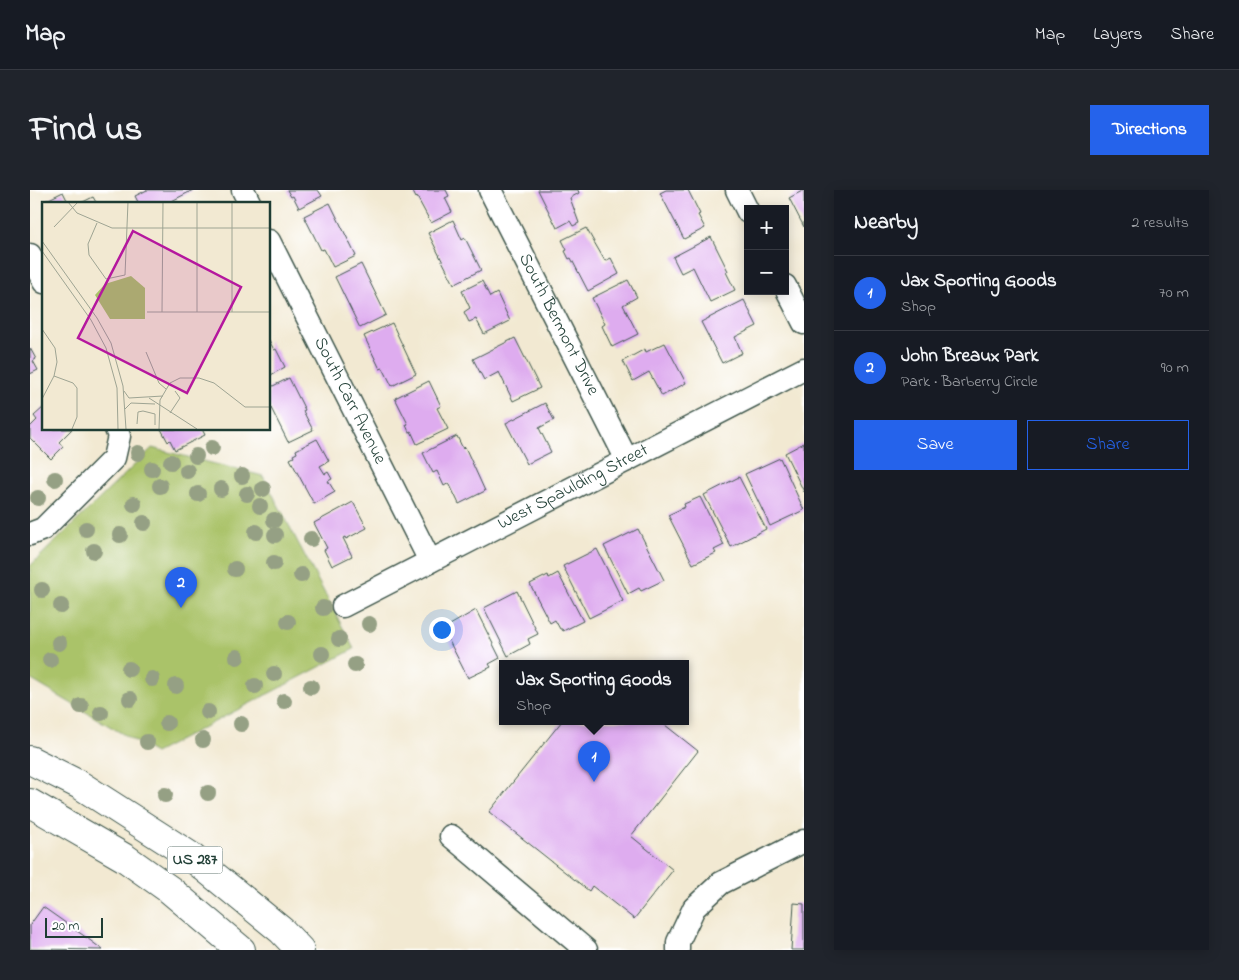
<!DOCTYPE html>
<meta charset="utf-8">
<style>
body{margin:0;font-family:"Indie Flower",sans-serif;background:#20242c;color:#f1f3f6}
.controls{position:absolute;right:15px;top:15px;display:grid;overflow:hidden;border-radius:0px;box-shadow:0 2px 12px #0003}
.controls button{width:45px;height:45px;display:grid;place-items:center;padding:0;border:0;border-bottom:1px solid #363941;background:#171b24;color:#f1f3f6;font:25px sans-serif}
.scale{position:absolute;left:15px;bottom:12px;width:58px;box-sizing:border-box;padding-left:5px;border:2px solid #1f3d34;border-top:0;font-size:14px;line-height:18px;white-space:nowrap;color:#1f3d34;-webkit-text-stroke:4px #fff;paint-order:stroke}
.you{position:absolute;left:411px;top:439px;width:18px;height:18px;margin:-12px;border:4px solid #fff;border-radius:50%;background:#1a73e8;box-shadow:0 0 0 8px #1a73e833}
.badge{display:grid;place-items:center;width:32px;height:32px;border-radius:50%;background:#2563eb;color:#fff;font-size:16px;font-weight:700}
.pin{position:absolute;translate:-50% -41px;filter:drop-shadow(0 1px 2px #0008)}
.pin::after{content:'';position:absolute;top:26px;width:18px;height:15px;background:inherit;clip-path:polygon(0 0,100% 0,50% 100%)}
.popup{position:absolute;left:469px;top:470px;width:190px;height:65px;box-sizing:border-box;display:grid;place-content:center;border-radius:0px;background:#171b24;filter:drop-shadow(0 1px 4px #0005);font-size:16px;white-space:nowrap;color:#9ea1a6}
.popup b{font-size:19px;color:#f1f3f6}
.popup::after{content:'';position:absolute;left:50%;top:100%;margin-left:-10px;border:10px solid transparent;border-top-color:#171b24}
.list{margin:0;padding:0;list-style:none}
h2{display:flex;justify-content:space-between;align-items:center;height:65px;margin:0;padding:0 20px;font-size:21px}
h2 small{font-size:16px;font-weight:400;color:#9ea1a6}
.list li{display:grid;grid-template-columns:32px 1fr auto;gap:15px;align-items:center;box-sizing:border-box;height:75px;padding:0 20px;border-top:1px solid #363941}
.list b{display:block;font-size:19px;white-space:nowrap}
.list p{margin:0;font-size:16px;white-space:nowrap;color:#9ea1a6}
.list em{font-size:16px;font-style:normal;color:#9ea1a6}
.actions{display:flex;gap:10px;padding:15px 20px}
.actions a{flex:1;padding:11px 0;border:1px solid #2563eb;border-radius:0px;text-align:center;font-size:18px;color:#2563eb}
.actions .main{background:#2563eb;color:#fff}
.map{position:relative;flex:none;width:774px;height:760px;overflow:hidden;border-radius:0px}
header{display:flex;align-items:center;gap:30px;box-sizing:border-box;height:70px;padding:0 25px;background:#171b24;border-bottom:1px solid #363941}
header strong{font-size:24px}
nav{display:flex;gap:28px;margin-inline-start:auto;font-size:18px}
.intro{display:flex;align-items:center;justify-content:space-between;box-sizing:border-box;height:120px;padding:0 30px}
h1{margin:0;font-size:35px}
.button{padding:12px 22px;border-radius:0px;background:#2563eb;color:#fff;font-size:18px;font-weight:700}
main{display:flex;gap:30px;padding:0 30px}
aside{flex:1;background:#171b24;border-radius:0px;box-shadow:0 2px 12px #0003}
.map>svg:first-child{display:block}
</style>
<header>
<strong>Map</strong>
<nav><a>Map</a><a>Layers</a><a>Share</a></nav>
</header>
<div class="intro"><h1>Find us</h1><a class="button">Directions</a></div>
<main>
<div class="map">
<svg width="774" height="760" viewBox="0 0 774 760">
<rect width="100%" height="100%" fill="#fff"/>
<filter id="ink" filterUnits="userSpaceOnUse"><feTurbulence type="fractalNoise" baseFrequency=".02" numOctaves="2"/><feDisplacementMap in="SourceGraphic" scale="10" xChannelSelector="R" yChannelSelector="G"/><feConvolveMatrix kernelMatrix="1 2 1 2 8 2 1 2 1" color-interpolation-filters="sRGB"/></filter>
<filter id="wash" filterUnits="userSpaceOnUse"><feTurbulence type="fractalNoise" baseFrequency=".0096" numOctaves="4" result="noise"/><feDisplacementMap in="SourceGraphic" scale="20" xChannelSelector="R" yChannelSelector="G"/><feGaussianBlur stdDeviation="1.12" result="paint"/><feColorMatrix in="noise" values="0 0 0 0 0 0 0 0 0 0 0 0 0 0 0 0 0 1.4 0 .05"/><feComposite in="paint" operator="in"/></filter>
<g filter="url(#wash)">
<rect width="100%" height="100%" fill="#f2e9d2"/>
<path fill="#aac369" stroke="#64804e" d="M122,258L233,286L324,459L125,563L0,489V376Z"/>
<g id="blocks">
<g fill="#deacef">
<path d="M117,0H163L136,14H109L105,6Z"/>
<path d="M257,0H288L292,6L269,18L263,6L261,7Z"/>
<path d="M382,0H416L419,6L415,8L422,22L401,33L387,7L386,8Z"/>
<path d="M508,0H548L549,3L540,8L549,33L543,36L540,31L527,38Z"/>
<path d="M636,0H658L670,24L668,25L675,38L654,49L630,3Z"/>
<path d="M774,0V37L759,8Z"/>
<path d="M33,2L39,14H16L15,11Z"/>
<path d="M63,7L67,14H49Z"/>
<path d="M300,13L326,66L303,77L294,59L291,60L274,26Z"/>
<path d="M423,30L432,50L435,48L451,80L424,94L398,43Z"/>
<path d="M556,38L575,71L581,68L589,84L558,101L541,68L539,69L535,61L537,60L532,50Z"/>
<path d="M681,47L698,81L696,82L705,100L680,112L663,77L651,83L643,67Z"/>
<path d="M331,74L356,125L330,138L305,87Z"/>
<path d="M598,90L607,107L593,115L608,144L582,157L572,136L575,134L562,108Z"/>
<path d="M452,91L460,107L467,103L480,131L454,144L446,129L439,132L434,122L440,118L432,101Z"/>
<path d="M714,110L727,136L705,147L712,163L692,173L671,132Z"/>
<path d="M362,133L386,184L362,196L353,178L350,179L334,146Z"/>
<path d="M485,148L510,198L483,211L469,182L454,190L443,169Z"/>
<path d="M239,150L244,160L246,159L255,177L239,186Z"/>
<path d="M635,153L656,193L632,206L619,182L603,191L593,171L615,159L616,162Z"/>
<path d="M0,158L6,169L3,171L8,180L0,184Z"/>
<path d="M259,188L275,220L273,221L283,240L258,252L239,214V198Z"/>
<path d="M399,191L411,216L407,218L418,239L387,254L381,241L379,242L376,235L378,234L365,208Z"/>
<path d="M515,213L524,230L509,238L521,262L497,274L476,233Z"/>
<path d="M14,217V239H42L29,252L33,257L21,269L0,248V237L7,230L4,226Z"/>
<path d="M131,239H172L175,245L145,260L140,250L138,252Z"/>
<path d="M427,246L433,259L435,257L455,301L429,314L419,293L414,296L407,281L403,283L393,263Z"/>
<path d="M287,249L299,271L290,276L295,284L298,282L302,289L298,291L305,302L284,314L260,269L264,267L263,265L267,263L266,260Z"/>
<path d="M774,253V302L755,263Z"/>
<path d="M750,268L774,320L740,336L715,284Z"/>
<path d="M709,287L736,339L701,357L674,305Z"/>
<path d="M670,307L694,355L684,360L686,363L663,374L638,325L655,317L654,314Z"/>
<path d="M323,312L337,338L316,349L315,347L313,348L322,366L302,376L294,360L297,358L284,333Z"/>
<path d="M608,339L634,390L611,401L609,398L598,404L574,356Z"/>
<path d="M567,359L593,411L559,428L533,376Z"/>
<path d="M528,383L553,431L533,441L532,439H530L525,430L520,433L500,394L518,385L519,388Z"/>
<path d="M487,401L508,444L498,449L500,454L478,466L454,418Z"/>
<path d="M446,420L470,468L459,474L461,477L438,488L413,439Z"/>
<path d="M532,531H630L668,561L601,646L643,680L604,729L562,696L559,701L459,622Z"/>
<path d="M764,713L774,714V760H761Z"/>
<path d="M13,717L57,748L73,760L0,759V735Z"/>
</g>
</g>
</g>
<g filter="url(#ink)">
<use href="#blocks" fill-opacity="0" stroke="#3f574c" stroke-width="1"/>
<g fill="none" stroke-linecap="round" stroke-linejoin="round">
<defs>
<g id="minor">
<path d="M213,0L220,14"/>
<path id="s1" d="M460,0L597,270"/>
<path d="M707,0L718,22"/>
<path id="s2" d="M239,51L400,371"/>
<path d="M0,65L14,92"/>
<path d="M755,96L774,133"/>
<path d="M0,344L13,339L84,268L89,246L86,239"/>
<path id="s3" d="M313,416L774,179"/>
<path d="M421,646L556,760"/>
<path d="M648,760V752L664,718L691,693L774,651"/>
</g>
<g id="major">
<path d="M0,570L50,595L159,665L252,741L270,760"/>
<path d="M0,613L95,668L140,700L211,760"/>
</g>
</defs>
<use href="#minor" stroke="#3f574c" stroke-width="25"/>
<use href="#major" stroke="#3f574c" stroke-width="30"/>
<use href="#minor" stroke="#fff" stroke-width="22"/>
<use href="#major" stroke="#fff" stroke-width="28"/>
</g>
<g fill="#95a084">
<circle cx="182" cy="258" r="8"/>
<circle cx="108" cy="263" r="8"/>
<circle cx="166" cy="266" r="8"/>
<circle cx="141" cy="272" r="8"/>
<circle cx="122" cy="279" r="8"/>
<circle cx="157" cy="281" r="8"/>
<circle cx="212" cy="286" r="8"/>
<circle cx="25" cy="289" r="8"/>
<circle cx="130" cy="296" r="8"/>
<circle cx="191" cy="299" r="8"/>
<circle cx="233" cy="299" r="8"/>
<circle cx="168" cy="304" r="8"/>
<circle cx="217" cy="304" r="8"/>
<circle cx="8" cy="308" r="8"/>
<circle cx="104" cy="314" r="8"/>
<circle cx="230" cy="316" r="8"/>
<circle cx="244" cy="330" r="8"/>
<circle cx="114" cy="333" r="8"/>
<circle cx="56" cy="339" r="8"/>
<circle cx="226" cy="342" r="8"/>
<circle cx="90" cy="345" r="8"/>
<circle cx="245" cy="345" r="8"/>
<circle cx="281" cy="349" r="8"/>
<circle cx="64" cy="361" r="8"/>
<circle cx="244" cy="373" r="8"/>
<circle cx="205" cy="379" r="8"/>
<circle cx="271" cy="385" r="8"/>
<circle cx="12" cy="400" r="8"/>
<circle cx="31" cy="416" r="8"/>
<circle cx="293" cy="418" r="8"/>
<circle cx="258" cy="432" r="8"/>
<circle cx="339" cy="434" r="8"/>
<circle cx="309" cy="449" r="8"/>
<circle cx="29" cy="453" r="8"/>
<circle cx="292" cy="464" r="8"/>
<circle cx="207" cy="467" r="8"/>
<circle cx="20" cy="470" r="8"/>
<circle cx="325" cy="475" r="8"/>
<circle cx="99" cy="479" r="8"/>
<circle cx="244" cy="484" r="8"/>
<circle cx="122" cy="489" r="8"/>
<circle cx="146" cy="496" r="8"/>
<circle cx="225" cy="496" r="8"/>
<circle cx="281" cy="497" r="8"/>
<circle cx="100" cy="509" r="8"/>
<circle cx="254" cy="511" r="8"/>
<circle cx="51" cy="516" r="8"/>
<circle cx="178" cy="522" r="8"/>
<circle cx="71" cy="523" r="8"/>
<circle cx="137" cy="533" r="8"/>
<circle cx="211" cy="534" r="8"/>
<circle cx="173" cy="550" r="8"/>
<circle cx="117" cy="552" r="8"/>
<circle cx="178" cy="603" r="8"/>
<circle cx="135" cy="605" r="8"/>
</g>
</g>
<g text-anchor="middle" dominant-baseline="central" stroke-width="4.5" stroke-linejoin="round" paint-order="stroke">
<rect fill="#fff" stroke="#627771" stroke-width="1" x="137.5" y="656.5" width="55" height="27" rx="4"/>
<g font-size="16" font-weight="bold" fill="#1f3d34">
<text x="165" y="670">US 287</text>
</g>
<g font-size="18" fill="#1f3d34" stroke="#fff">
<text stroke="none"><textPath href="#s1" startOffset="151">South Bermont Drive</textPath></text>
<text stroke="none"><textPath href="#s2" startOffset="179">South Carr Avenue</textPath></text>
<text stroke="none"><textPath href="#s3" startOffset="259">West Spaulding Street</textPath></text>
</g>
</g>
<g transform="translate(12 12)">
<rect width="228" height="228" fill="#f2e9d2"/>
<path d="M89,74L103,86V117H68L53,93L63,82Z" fill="#aac369"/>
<path fill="none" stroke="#9ea493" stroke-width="1" d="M26,0L35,11L70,26H228M55,21L46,42L47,53L64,77L83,73L86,0M12,25L36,0M0,39L55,116L69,141L81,184L84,227M0,49L49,118L64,146L75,186L76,227M105,110H228M120,110L121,0M155,110V0M190,110V0M0,127L13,146L15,160L12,174L0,197M104,150L117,181L124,187M12,174L31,181L35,186V215L30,227M82,189L87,196L121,194M107,196L155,227M83,207L89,201L113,202M128,211L138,196L133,189M95,222L96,210L101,209L113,212V223M117,227L118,198L128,181L138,176H157L172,181L203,205H228"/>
<path fill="#b5179e" fill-opacity="0.15" stroke="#b5179e" stroke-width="2.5" d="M91,29L199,85L145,191L36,136Z"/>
<rect width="228" height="228" fill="none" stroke="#1f3d34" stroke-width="2.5"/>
</g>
</svg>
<div class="controls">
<button>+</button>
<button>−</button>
</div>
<div class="scale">20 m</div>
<div class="you"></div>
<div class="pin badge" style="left:564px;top:592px">1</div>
<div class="popup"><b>Jax Sporting Goods</b>Shop</div>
<div class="pin badge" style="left:151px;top:418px">2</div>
</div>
<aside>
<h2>Nearby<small>2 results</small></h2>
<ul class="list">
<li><span class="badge">1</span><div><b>Jax Sporting Goods</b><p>Shop</p></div><em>70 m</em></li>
<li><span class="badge">2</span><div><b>John Breaux Park</b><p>Park · Barberry Circle</p></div><em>90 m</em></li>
</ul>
<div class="actions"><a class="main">Save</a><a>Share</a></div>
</aside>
</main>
